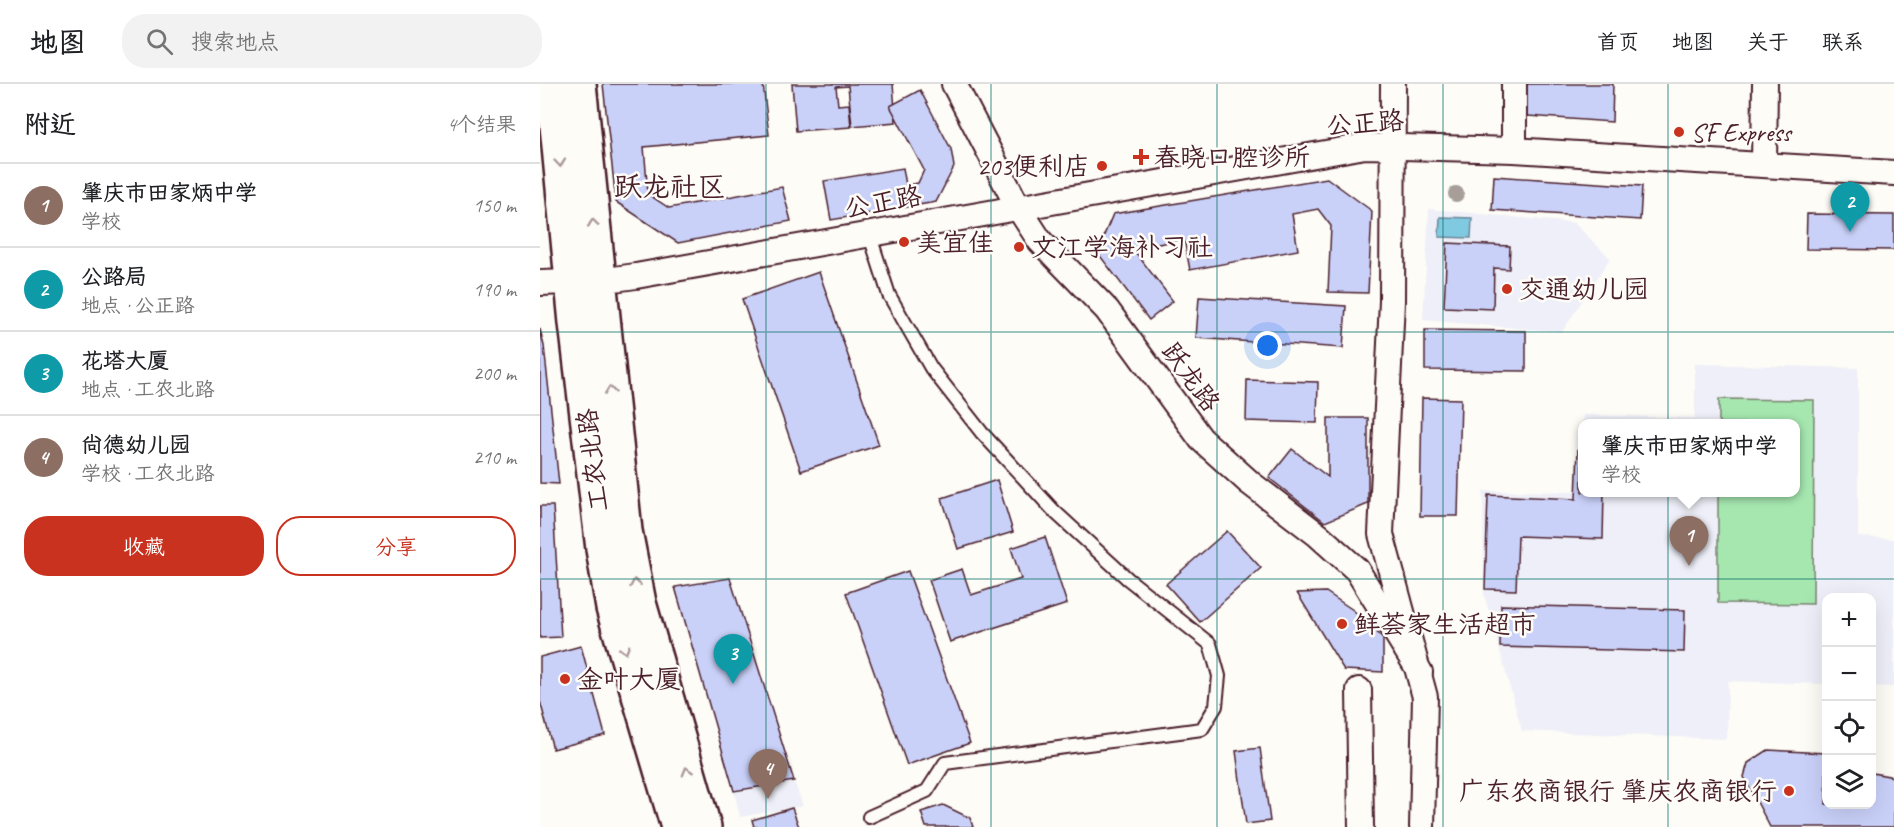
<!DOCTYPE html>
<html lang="zh">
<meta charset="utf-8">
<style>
body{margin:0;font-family:Caveat,"LXGW WenKai TC",sans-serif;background:#f2f2f2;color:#202124}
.controls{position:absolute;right:18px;bottom:18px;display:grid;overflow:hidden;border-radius:12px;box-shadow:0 6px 24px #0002}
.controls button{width:54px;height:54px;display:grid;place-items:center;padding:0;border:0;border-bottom:2px solid #e0e0e0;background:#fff;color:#202124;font:30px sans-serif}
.you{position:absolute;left:728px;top:262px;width:21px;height:21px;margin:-15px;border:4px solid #fff;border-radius:50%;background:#1a73e8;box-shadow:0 0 0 9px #1a73e833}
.badge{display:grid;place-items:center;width:39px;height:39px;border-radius:50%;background:#c8321e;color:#fff;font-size:20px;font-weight:700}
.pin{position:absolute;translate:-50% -50px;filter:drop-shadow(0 2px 3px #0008)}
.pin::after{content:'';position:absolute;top:32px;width:21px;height:18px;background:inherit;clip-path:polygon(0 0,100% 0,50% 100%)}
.popup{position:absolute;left:1038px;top:335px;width:222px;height:78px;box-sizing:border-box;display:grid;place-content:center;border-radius:12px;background:#fff;filter:drop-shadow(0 2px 4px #0005);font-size:20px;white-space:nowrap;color:#757577}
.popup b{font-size:22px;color:#202124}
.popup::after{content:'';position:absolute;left:50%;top:100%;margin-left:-12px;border:12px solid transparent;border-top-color:#fff}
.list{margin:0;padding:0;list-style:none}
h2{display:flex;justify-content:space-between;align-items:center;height:78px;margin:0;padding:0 24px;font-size:26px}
h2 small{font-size:20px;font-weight:400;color:#757577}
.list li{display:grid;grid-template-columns:39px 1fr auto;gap:18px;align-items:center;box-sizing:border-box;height:84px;padding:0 24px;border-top:2px solid #e0e0e0}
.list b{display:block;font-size:22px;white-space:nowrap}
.list p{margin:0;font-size:20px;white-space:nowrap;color:#757577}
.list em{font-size:20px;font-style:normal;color:#757577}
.actions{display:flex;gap:12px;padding:18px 24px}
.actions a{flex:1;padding:14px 0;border:2px solid #c8321e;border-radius:24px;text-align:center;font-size:21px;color:#c8321e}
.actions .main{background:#c8321e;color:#fff}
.icon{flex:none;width:33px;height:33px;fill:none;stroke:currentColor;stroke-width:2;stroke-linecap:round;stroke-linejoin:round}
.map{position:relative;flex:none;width:1354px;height:743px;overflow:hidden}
header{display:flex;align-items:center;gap:36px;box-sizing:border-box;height:84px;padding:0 30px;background:#fff;border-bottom:2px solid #e0e0e0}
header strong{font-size:28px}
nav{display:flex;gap:33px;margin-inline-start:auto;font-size:21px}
.search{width:420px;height:54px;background:#f2f2f2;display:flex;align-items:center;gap:15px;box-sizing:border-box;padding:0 21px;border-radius:24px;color:#757577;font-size:22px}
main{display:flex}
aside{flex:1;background:#fff}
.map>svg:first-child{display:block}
</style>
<header>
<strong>地图</strong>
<div class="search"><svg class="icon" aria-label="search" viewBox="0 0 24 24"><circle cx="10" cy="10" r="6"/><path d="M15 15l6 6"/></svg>搜索地点</div>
<nav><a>首页</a><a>地图</a><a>关于</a><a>联系</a></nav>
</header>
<main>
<aside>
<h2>附近<small>4个结果</small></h2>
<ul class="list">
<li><span class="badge" style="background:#8d6e63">1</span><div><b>肇庆市田家炳中学</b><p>学校</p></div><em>150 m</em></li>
<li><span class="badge" style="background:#0f9aa8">2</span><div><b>公路局</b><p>地点 · 公正路</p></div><em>190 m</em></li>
<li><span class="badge" style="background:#0f9aa8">3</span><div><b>花塔大厦</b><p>地点 · 工农北路</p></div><em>200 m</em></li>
<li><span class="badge" style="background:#8d6e63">4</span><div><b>尚德幼儿园</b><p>学校 · 工农北路</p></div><em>210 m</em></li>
</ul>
<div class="actions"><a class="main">收藏</a><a>分享</a></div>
</aside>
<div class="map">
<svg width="1354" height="743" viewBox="0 0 1354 743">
<rect width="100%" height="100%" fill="#fdfcf7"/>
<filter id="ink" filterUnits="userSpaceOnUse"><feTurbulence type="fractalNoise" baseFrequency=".0167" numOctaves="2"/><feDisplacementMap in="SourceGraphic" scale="12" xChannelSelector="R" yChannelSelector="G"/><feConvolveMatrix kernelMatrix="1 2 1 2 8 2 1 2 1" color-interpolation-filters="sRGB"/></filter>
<g filter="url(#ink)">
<g fill="#eeeff8" fill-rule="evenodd">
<path d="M889,125L1034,139L1070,174L1022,248L883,236Z"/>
<path d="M1155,280L1318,284V453L1354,455V603L1332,602V514H1286V600L1188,597L1187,655L982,647L944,510L943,407L1040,408L1043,331L1155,334ZM1042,340H1256V408H1042Z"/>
<path d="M254,697L263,722L200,733L194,707Z"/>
</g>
<path fill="#a6e7b0" stroke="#78836e" stroke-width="1.5" d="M1179,315L1274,316L1273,520L1178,519V409L1256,408V340L1179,339Z"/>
<path fill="#80cae1" stroke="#6a8698" stroke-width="1.5" d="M900,133L932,134L931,154L899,153Z"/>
<g fill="#cad1f9" stroke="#4a1f2b" stroke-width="1.5">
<path d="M63,0H223L229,51L104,63L108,110L129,124L242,103L251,137L138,159L76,118Z"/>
<path d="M252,0H353L356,38L312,42L308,2L296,3L298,21L309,20L311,43L256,47Z"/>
<path d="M974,0H1073L1072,38L974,31Z"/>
<path d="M380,6L411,65L414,83L396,118L291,136L284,97L363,84L366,101L378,99L384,86L350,22Z"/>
<path d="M954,92L1102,102L1100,136L952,126Z"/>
<path d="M787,94L832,127L828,209L788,208L791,142L778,125L752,130L758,166L650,186L644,155L593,165L633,217L609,236L557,168L573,130Z"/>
<path d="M1267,130L1354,131V166L1266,165Z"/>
<path d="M907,159L970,162L969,185L954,184L953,225L904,223Z"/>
<path d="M279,188L339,361L261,387L202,215Z"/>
<path d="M659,213L806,222L803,264L656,254Z"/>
<path d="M0,245L4,262L19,400L0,399Z"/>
<path d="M885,246L986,247V287L885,286Z"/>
<path d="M707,296L778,298L777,339L706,337Z"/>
<path d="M882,314L921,315L918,432H880Z"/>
<path d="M788,334H828V420L785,438L729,394L752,365L788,393Z"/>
<path d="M1038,365L1042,366V408H1064L1063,455L978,452L976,506L945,505L948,411L1036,415Z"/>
<path d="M457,396L473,448L418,465L402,414Z"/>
<path d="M0,422H13L21,553L0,554Z"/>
<path d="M687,447L721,484L660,538L626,500Z"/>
<path d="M505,453L527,520L410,558L389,496L422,485L431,511L481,495L471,464Z"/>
<path d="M368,487L430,659L367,681L306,509Z"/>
<path d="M190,494L254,697L194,707L135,503Z"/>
<path d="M786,508L813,526L843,554V588L804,586L757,509Z"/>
<path d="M961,521L1145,526L1144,568L960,563Z"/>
<path d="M41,562L65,651L13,665L0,617V573Z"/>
<path d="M720,664L730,737L706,740L696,667Z"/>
<path d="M1228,666L1286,669V720H1332V689L1354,693V743H1230L1204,693L1208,679Z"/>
<path d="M403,721L430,734L433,743H386L381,728Z"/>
<path d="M252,724L259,743H214L212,736Z"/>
</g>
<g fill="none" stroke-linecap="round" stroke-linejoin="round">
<defs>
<path id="lane" d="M329,149L349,211L391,284L442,349L515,428L588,495L670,560L679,592L676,622L662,645L405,679L387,707L329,733"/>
<g id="street">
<path d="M414,0L478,123L500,157L567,226L661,355L710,399L778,451L817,486L880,588"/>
<path d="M853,0L852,217L841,450L885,613L882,743"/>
<path d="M974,0V66"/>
<path d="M1224,81L1225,0"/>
<path d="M0,199L59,197L96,192L825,62L974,66L1354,89"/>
<path d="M819,606L821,743"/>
</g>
<g id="secondary">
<path d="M13,0L36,239L63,465L73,524L138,743"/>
<path d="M39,0L85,447L99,519L164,743"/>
</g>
</defs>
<use href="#lane" stroke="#4a1f2b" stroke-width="16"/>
<use href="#street" stroke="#4a1f2b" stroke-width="28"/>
<use href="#secondary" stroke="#4a1f2b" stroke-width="38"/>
<use href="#lane" stroke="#fdfcf7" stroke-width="12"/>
<use href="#street" stroke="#fdfcf7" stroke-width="24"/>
<use href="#secondary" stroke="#fdfcf7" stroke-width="33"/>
</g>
<circle fill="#a79e99" cx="916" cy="110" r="8"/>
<defs><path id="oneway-chevron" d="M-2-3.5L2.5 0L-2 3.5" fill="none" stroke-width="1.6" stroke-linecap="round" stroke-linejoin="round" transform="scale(1.5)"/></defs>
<g stroke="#ac999b">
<use href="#oneway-chevron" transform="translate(20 79) rotate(85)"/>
<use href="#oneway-chevron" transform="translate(53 139) rotate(-96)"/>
<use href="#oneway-chevron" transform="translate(70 306) rotate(-96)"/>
<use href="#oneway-chevron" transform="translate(95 499) rotate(-101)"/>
<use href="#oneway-chevron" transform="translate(85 566) rotate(74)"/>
<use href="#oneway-chevron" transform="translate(147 687) rotate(-106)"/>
</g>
</g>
<path fill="none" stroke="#0f766e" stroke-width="1.5" stroke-opacity="0.55" d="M226,0V743M451,0V743M677,0V743M903,0V743M1128,0V743M0,248H1354M0,495H1354"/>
<g fill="#c8321e" stroke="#fdfcf7" stroke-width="2">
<circle cx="1139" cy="48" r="6"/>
<path d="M598 64h6v6h6v6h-6v6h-6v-6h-6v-6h6z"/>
<circle cx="562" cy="82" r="6"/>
<circle cx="364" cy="158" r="6"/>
<circle cx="479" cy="163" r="6"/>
<circle cx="967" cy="205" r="6"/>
<circle cx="802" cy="540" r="6"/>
<circle cx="25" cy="595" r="6"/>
<circle cx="1249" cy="707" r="6"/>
</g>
<g text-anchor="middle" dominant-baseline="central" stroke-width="5" stroke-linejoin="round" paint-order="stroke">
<g font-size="26" fill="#4a1f2b" stroke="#fdfcf7">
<text transform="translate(825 39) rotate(-4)">公正路</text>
<text transform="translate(343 118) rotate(-10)">公正路</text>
<text transform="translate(651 293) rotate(54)">跃龙路</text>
<text transform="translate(53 376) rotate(-97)">工农北路</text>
</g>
<g font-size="26" fill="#4a1f2b" stroke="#fdfcf7" text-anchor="start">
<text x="1151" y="48">SF Express</text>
<text x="614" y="73">春晓口腔诊所</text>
<text x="550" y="82" text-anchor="end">203便利店</text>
<text x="376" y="158">美宜佳</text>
<text x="491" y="163">文江学海补习社</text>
<text x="979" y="205">交通幼儿园</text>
<text x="814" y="540">鲜荟家生活超市</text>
<text x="37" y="595">金叶大厦</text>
<text x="1237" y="707" text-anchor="end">广东农商银行 肇庆农商银行</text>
</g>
<g font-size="28" fill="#4a1f2b" stroke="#fdfcf7">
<text x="130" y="102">跃龙社区</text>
</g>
</g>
</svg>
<div class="controls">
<button>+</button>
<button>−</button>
<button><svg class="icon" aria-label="locate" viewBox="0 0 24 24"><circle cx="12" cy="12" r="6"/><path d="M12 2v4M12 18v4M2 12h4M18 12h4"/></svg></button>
<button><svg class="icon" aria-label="layers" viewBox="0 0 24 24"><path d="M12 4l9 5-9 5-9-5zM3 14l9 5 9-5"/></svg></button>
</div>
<div class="you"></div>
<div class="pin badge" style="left:1149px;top:482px;background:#8d6e63">1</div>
<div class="popup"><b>肇庆市田家炳中学</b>学校</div>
<div class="pin badge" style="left:1310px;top:148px;background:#0f9aa8">2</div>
<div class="pin badge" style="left:193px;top:600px;background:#0f9aa8">3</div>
<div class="pin badge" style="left:228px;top:715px;background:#8d6e63">4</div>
</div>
</main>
